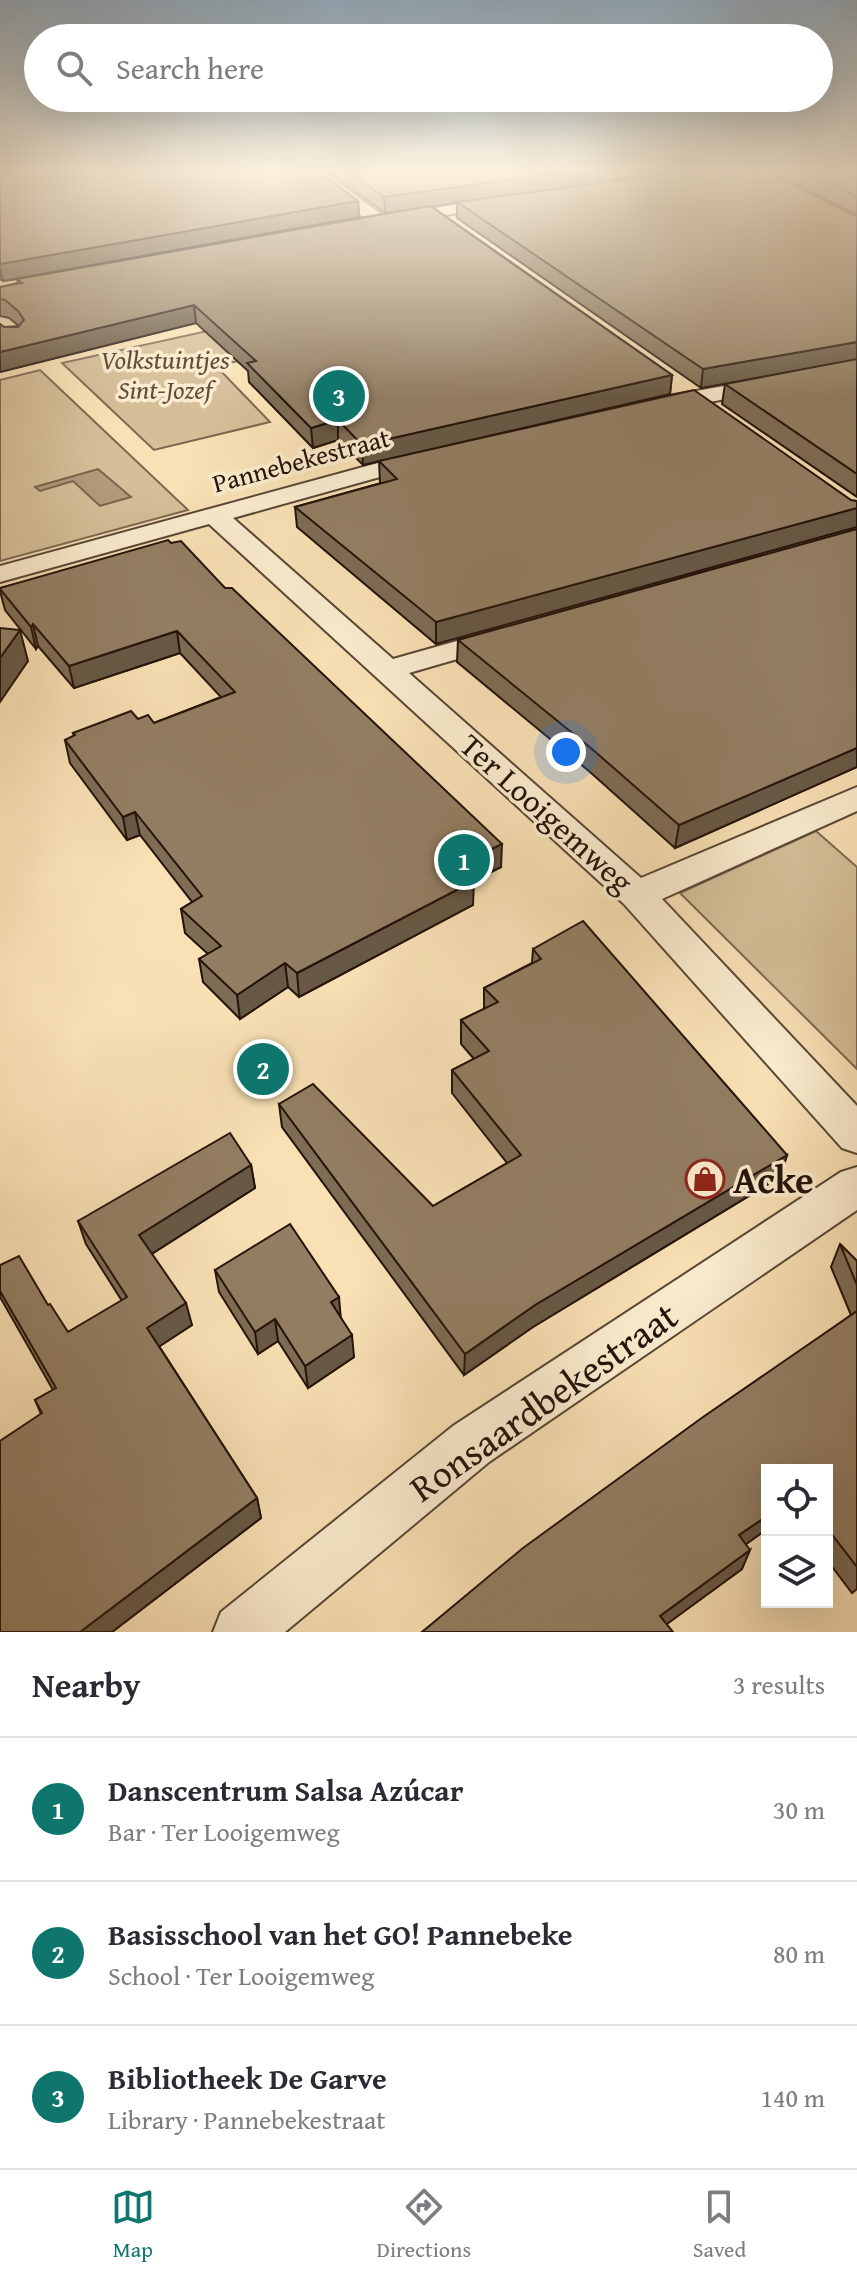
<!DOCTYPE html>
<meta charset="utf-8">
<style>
body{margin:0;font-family:"Gentium Book Plus",serif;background:#f2f2f3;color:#2b2b33}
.controls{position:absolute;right:24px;bottom:24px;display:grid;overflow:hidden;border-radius:0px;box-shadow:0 8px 32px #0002}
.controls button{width:72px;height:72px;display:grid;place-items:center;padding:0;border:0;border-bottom:2px solid #e1e1e2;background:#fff;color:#2b2b33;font:40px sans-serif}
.you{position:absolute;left:566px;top:752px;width:28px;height:28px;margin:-20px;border:6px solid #fff;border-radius:50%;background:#1a73e8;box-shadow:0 0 0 12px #1a73e833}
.badge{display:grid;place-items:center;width:52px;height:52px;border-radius:50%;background:#0f766e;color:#fff;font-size:26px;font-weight:700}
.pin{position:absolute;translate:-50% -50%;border:4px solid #fff;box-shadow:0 2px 8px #0006}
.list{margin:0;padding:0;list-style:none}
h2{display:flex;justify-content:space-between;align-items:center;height:104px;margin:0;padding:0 32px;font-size:34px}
h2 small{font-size:26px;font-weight:400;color:#7c7c81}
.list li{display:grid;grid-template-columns:52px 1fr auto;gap:24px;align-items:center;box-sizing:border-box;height:144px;padding:0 32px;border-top:2px solid #e1e1e2}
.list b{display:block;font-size:30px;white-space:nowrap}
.list p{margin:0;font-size:26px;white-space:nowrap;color:#7c7c81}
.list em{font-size:26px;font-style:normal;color:#7c7c81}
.icon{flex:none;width:44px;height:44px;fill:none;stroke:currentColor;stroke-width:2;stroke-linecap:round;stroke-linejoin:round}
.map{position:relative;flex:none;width:857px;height:1632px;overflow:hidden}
.search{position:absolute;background:#fff;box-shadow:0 8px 32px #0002;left:24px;right:24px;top:24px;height:88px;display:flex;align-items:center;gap:20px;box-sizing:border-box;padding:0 28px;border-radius:44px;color:#7c7c81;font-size:30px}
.sheet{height:536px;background:#fff}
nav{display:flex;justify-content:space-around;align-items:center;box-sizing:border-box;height:112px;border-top:2px solid #e1e1e2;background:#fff;font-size:22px;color:#7c7c81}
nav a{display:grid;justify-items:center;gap:4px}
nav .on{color:#0f766e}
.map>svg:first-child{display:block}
</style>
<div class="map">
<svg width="857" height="1632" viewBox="0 0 857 1632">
<rect width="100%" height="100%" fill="#f9e1b5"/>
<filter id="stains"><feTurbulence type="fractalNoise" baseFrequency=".0025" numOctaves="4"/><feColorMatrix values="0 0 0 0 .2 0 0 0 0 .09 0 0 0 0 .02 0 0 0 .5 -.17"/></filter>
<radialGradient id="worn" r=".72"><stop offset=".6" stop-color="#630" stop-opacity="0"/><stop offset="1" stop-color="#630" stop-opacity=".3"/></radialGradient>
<g fill="#d5be98" stroke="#7c6851" stroke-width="2">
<path d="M262,319L282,351L216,366L270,422L154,450L62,363Z"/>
<path d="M40,370L188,510L0,561V380Z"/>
<path d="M816,831L857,867V1069L680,893Z"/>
</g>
<path fill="#b19b7b" stroke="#79644e" stroke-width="2" d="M98,469L131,497L100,506L73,481L40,491L35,487Z"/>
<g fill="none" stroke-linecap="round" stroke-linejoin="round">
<defs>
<g id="street">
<path d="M303,170H321L385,217L501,196L509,201L501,206L379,226L373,225Z"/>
<path d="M857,362V374L657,412L646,405L657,398Z"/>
<path d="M422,451L430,453L434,458L430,463L233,518L393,659L503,628L513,631L517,637L513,643L409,673L641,878L857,787V811L662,899L857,1106V1153L842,1148L624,904L209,524L0,582V566Z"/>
<path d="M857,1167V1210L489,1462L285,1632H213L221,1612L453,1426L841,1172Z"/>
</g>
</defs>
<use href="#street" stroke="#594635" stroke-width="4"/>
<use href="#street" fill="#fbeccf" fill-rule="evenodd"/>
</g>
<g fill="#7e6c55" stroke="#24120a" stroke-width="2">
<path d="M0,170L358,201L359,217L39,275L416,208L385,213L326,170H691L574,186L857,216V497L722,404L725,384L790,372L701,388L457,218V203L431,206L672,375L670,394L363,465L338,440L313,448L249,382L248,371L196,323L0,372V324L4,327L19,326L9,318L0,316V287L18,283L17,279L3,281L0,279Z"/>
<path d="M769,170H857V215Z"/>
<path d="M379,461L851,500L436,644L297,527L295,507L381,483L380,482Z"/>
<path d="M857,529V767L675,848L590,772L457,662L458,640Z"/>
<path d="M171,543L225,588L501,867L473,881V905L299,997L288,987L240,1019L203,982L199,959L208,954L185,933L181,909L192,902L140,835L127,840L70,763L65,740L74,736L73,733L138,719L154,723L221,697L180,653L74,688L38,646L36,649L5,610L0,591V588Z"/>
<path d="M533,949L787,1155L780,1177L533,1327L464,1375L282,1127L279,1104L433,1206L507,1163L452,1093V1070L474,1059L461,1044V1020L484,1009V988L532,963Z"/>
<path d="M251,1165L255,1188L152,1254L192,1325L159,1346L257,1498L261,1518L112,1632H0L41,1414L35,1400L53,1390L0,1297V1265L48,1305L68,1332L122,1301L86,1244L78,1221Z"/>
<path d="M840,1244L857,1261V1589L852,1593L827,1560V1470H767V1529L746,1544L742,1569L666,1624L422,1632L851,1315L831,1267Z"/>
<path d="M215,1270L341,1318L354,1357L308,1388L278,1341L258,1354L219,1292Z"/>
</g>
<g fill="#675845" stroke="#24120a" stroke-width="2">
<path d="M582,170H691L385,213L384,197Z"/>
<path d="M358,201L359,217L3,281L0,267V264Z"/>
<path d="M194,305L196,323L0,372V352Z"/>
<path d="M857,342V360L701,388L703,369Z"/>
<path d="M672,375L670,394L363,465L362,445Z"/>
<path d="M338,420V440L313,448L311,428Z"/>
<path d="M857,508V527L436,644V622Z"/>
<path d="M33,624L38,646L36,649L31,627Z"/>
<path d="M20,630L28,661L0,702V658Z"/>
<path d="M177,631L180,653L74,688L69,666Z"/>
<path d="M857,748V767L675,848L679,825Z"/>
<path d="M135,812L140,835L127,840L123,817Z"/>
<path d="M502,844L501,867L457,889V865Z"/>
<path d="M474,881L473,905L299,997L297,973Z"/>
<path d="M285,963L288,987L240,1019L237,995Z"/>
<path d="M787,1155L780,1177L533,1327L464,1375L465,1354L535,1305Z"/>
<path d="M251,1165L255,1188L145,1258L139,1235Z"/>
<path d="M339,1297L341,1320L331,1302Z"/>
<path d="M186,1303L192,1325L154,1350L147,1328Z"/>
<path d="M275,1319L278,1341L258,1354L255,1332Z"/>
<path d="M352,1335L354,1357L308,1388L305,1366Z"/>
<path d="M257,1498L261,1518L112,1632H80Z"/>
<path d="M767,1516V1529L731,1555L739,1535Z"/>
<path d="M750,1550L742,1569L656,1632L660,1616Z"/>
</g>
<g fill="#937e63" stroke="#24120a" stroke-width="2">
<path d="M0,170H317L358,201L0,264Z"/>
<path d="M346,170H582L384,197Z"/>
<path d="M698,170H764L853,215L857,216V342L703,369L457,202Z"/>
<path d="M802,170H857V197Z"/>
<path d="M430,206L672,375L362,445L338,420L311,428L247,363L256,361L194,305L0,352V324L4,327H18L24,320L18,311L5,300L0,299V287L22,283L17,279Z"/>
<path d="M857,359V474L725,384Z"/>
<path d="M694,390L851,500L857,501V508L436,622L295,507L397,479L379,461Z"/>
<path d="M857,529V748L679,825L592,749L458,640Z"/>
<path d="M168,540L171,543L181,541L225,588H232L502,844L457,865L474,881L297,973L285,963L237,995L199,959L221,946L181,909L202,896L135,812L123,817L65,740L75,735L73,733L131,711L138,719L148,715L154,723L235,692L177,631L69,666L33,624L31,627L0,589V588Z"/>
<path d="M0,628L20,630L0,658Z"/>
<path d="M583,921L787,1155L535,1305L465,1354L279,1104L313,1084L433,1206L521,1155L452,1070L489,1051L461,1020L498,1002L484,988L541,959L533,949Z"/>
<path d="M230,1133L251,1165L139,1235L186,1303L147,1328L257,1498L80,1632H0V1441L42,1413L35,1400L56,1388L0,1291V1265L19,1256L48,1305L50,1304L68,1332L127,1297L78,1221Z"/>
<path d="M290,1224L339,1297L331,1302L352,1335L305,1366L275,1319L255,1332L215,1270Z"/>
<path d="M840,1244L857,1261V1285Z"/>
<path d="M857,1311V1567L827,1528V1470H767V1516L739,1535L750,1550L660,1616L673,1632H422L523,1548L703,1417Z"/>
</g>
<linearGradient id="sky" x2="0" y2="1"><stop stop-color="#92aabc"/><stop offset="0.43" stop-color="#fcf2de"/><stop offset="1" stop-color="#fcf2de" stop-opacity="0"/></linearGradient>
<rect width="857" height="398" fill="url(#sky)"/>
<defs>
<symbol id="shop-ring" viewBox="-11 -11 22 22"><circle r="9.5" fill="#fbeccf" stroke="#8f2418" stroke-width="1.5"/><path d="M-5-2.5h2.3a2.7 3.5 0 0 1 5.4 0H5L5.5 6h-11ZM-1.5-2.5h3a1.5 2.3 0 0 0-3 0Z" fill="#8f2418"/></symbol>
</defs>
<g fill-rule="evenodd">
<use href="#shop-ring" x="683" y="1157" width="44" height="44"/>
</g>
<g text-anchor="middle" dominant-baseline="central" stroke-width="7" stroke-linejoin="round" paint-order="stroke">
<g font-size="26" font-style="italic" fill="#624e3c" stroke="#fbeccf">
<text x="165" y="359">Volkstuintjes<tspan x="165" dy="30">Sint-Jozef</tspan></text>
</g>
<g font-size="26" fill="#24120a" stroke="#fbeccf">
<text transform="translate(301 460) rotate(-15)">Pannebekestraat</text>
</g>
<g font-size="32" fill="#24120a" stroke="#fbeccf">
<text transform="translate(547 813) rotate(42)">Ter Looigemweg</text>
</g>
<g font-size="38" font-weight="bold" fill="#24120a" stroke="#fbeccf" text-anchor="start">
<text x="733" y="1179">Acke</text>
</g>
<g font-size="38" fill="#24120a" stroke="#fbeccf">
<text transform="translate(543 1401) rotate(-35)">Ronsaardbekestraat</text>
</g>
</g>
<rect width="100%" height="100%" filter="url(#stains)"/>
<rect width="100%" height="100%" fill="url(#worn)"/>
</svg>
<div class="controls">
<button><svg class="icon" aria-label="locate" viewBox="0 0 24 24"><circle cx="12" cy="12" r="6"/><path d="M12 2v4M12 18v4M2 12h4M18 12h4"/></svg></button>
<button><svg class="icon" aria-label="layers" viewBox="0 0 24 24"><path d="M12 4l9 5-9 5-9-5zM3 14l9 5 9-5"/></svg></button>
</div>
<div class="you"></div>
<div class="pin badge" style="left:464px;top:860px">1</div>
<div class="pin badge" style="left:263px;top:1069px">2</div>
<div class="pin badge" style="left:339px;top:396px">3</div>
<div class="search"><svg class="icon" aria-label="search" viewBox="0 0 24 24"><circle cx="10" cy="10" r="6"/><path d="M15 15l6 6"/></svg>Search here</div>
</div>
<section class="sheet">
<h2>Nearby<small>3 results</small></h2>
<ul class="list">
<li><span class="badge">1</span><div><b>Danscentrum Salsa Azúcar</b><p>Bar · Ter Looigemweg</p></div><em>30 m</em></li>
<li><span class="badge">2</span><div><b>Basisschool van het GO! Pannebeke</b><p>School · Ter Looigemweg</p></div><em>80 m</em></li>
<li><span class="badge">3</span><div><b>Bibliotheek De Garve</b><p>Library · Pannebekestraat</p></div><em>140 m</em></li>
</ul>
</section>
<nav>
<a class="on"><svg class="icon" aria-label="map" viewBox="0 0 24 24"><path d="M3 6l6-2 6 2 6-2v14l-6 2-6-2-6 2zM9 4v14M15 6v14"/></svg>Map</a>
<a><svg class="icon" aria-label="directions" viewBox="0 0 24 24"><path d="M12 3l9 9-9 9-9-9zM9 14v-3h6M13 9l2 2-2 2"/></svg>Directions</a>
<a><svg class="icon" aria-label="saved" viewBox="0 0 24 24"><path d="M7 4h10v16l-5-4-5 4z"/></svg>Saved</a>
</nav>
